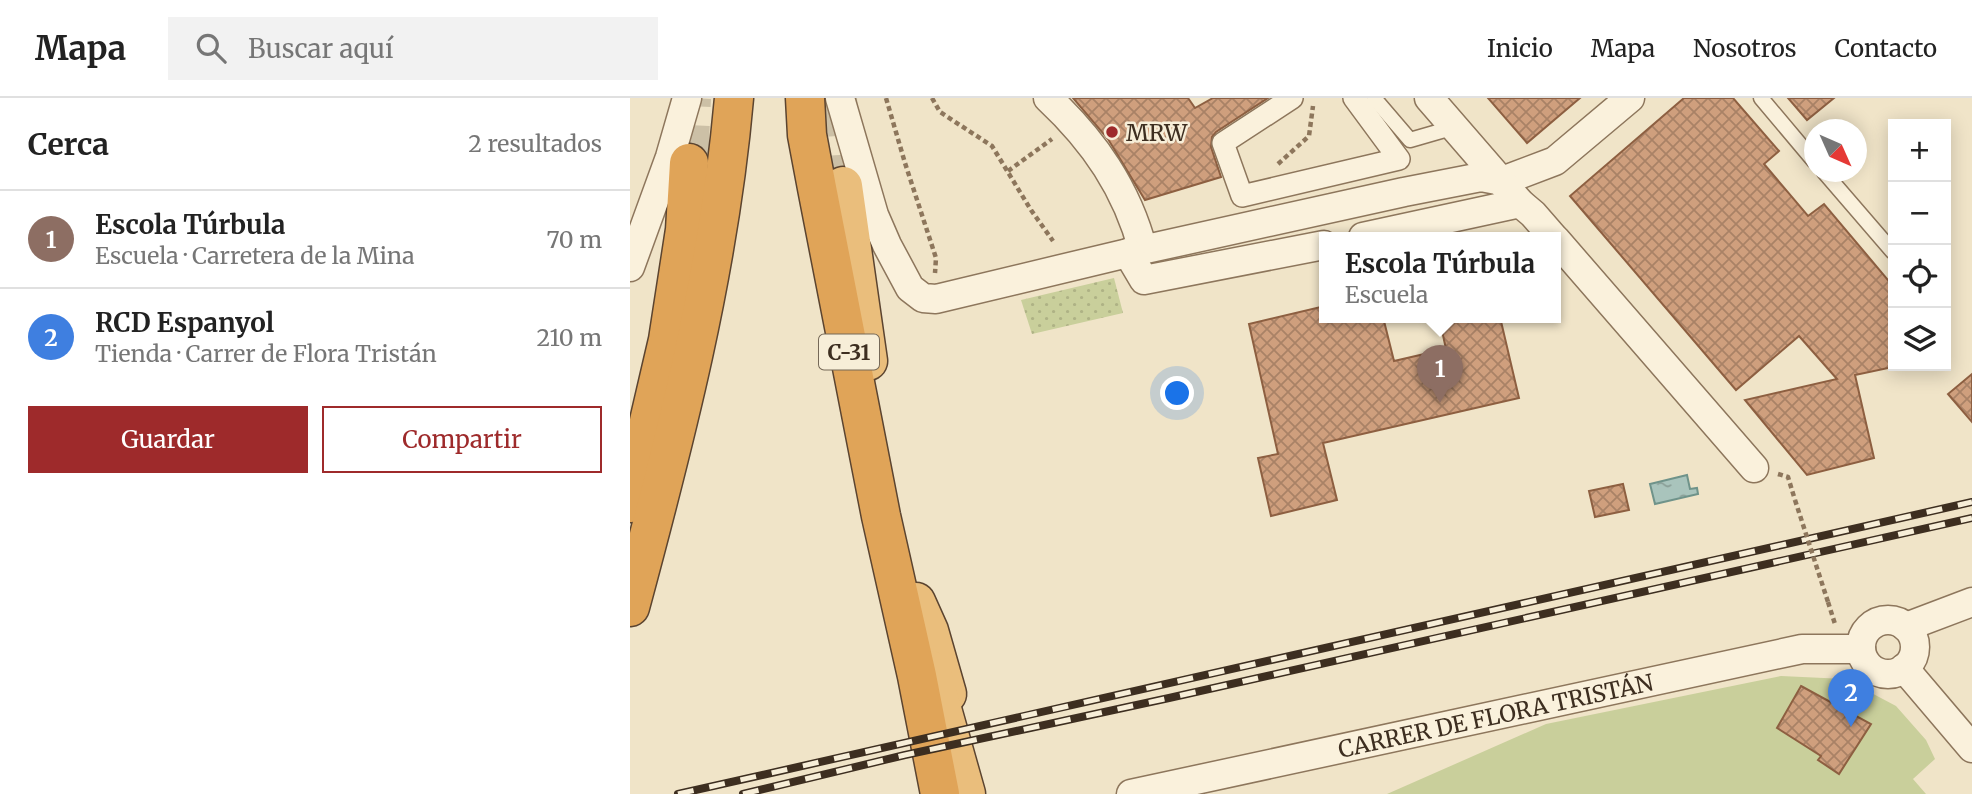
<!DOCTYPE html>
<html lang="es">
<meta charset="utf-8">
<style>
body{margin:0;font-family:Merriweather,serif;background:#f2f2f2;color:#222}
.controls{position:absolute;right:21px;top:21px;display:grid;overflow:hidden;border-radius:0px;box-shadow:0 4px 18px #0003}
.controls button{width:63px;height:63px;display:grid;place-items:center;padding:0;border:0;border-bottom:2px solid #e0e0e0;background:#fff;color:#222;font:35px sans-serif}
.compass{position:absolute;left:1174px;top:21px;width:63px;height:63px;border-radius:50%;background:#fff;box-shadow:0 4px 18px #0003;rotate:135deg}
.you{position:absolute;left:548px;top:296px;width:24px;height:24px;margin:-18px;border:5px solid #fff;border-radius:50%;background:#1a73e8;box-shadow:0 0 0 10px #1a73e833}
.badge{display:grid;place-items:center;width:46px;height:46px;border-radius:50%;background:#9e2a2b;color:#fff;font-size:23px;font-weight:700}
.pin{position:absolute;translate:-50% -58px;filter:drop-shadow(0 2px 4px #0008)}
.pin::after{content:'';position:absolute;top:37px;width:24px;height:21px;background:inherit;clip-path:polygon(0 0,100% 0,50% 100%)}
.popup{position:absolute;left:689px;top:134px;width:242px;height:91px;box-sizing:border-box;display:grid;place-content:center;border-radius:0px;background:#fff;filter:drop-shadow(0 2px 5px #0005);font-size:23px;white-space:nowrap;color:#767676}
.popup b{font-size:26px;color:#222}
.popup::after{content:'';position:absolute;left:50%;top:100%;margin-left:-14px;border:14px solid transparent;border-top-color:#fff}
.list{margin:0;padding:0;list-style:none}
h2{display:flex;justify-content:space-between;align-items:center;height:91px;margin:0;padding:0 28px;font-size:30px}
h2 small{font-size:23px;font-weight:400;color:#767676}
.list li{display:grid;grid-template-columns:46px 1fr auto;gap:21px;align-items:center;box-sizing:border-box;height:98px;padding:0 28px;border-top:2px solid #e0e0e0}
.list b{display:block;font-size:26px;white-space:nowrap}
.list p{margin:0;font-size:23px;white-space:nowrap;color:#767676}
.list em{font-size:23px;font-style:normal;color:#767676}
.actions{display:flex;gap:14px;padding:21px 28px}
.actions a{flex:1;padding:16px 0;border:2px solid #9e2a2b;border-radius:0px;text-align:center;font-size:24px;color:#9e2a2b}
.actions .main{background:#9e2a2b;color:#fff}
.icon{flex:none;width:38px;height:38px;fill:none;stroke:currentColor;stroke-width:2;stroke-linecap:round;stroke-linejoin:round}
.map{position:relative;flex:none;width:1342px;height:696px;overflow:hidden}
header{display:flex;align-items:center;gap:42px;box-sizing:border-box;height:98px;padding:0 35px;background:#fff;border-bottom:2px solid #e0e0e0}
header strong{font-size:33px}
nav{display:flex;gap:38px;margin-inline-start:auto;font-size:24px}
.search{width:490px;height:63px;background:#f2f2f2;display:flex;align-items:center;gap:18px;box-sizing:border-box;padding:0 24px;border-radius:0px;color:#767676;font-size:26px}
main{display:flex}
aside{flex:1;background:#fff}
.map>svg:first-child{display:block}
</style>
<header>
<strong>Mapa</strong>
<div class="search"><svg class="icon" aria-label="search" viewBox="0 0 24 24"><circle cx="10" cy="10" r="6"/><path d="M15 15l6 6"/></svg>Buscar aquí</div>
<nav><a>Inicio</a><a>Mapa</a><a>Nosotros</a><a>Contacto</a></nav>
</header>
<main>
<aside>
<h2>Cerca<small>2 resultados</small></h2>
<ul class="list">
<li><span class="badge" style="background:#8d6e63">1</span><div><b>Escola Túrbula</b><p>Escuela · Carretera de la Mina</p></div><em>70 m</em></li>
<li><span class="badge" style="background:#3f7fe0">2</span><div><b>RCD Espanyol</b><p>Tienda · Carrer de Flora Tristán</p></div><em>210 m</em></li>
</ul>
<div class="actions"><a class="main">Guardar</a><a>Compartir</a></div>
</aside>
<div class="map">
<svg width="1342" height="696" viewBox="0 0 1342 696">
<defs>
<pattern id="grass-dots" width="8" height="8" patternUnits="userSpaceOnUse" patternTransform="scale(1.75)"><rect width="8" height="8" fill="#c9cf9b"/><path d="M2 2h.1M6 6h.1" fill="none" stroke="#aeb285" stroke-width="1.8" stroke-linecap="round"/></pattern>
<pattern id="water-ripples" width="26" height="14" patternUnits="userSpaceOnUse" patternTransform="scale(1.75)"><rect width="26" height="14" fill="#a9c4bc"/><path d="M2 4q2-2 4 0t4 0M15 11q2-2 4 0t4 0" fill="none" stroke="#8ba098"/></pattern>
<pattern id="building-cross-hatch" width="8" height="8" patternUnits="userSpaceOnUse" patternTransform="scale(1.75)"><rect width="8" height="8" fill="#cf9f7d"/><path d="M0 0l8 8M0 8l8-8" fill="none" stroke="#a98266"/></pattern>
</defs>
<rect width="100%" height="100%" fill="#f0e4c8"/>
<path fill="url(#grass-dots)" d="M484,180L493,215L402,236L391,202Z"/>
<path fill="#c9cf9b" d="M1151,578L1215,581L1266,608L1296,642L1305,661L1283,681L1296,696H757L916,626Z"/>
<path fill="url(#water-ripples)" stroke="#6f938a" stroke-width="2" d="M1057,377L1060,391L1067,390L1068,396L1025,406L1020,386Z"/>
<g fill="url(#building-cross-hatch)" stroke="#8d5f41" stroke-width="2">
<path d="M443,0H558L565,10L583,0H638L586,34L582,39L581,49L591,79L515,102L478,41Z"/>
<path d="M858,0H950L897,45Z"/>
<path d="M1054,0H1103L1149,53L1134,66L1178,118L1194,106L1263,188V269L1225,277L1244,360L1177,377L1115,302L1207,281L1169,238L1106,292L940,98Z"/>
<path d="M1158,0H1204L1177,22Z"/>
<path d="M695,208V219H753L764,263L816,251L809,219H870L889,300L693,345L707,402L641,418L628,360L648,356L619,226Z"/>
<path d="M1342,276V324L1318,296Z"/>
<path d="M993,386L999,412L965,419L959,393Z"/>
<path d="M1171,588L1241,626L1209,676L1188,662L1191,658L1147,630Z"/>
</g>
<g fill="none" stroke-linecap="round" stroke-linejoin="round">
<path stroke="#ccc0a6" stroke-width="38" stroke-dasharray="38 19" stroke-linecap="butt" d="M208,0L213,88"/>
<path stroke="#ccc0a6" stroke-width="38" stroke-dasharray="38 19" stroke-linecap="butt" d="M59,65L62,0"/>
<defs>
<g id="service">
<path d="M744,0L780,42L825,29"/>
<path d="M1131,0L1184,63"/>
<path d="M1194,74L1263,154"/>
</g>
<path id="pedestrian" d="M662,0L593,45L612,98L769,61L724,0"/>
<g id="minor">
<path d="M210,0L244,117L257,147L280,190L293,200L306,201L498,155L774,94L851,79L872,83L925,63L1000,0"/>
<path d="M418,0C464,43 497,91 513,152"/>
<path d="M799,0L890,105L903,116L923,139"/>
<path d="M733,139L890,105"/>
<path d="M926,142L1124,370"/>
<path d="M498,155L514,182L694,147"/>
<path d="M0,169L40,59L57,0"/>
<circle cx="1258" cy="549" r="27"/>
<path d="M1276,529L1342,504"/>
<path d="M1274,570L1342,650"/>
<path id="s1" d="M501,696L1172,551H1231"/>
</g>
<g id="trunk">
<path d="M213,88L238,263"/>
<path d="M286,504L299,533L317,596"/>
<path d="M301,572L336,696"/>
</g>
<g id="motorway">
<path d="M175,0L177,37L187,90L251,418L287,578L310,696"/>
<path d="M0,405L38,242L55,132L59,65"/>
<path d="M0,509C45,342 89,173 104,0"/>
</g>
</defs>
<use href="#service" stroke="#8d765c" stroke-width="17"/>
<use href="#pedestrian" stroke="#8d765c" stroke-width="24"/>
<use href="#minor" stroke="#8d765c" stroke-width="31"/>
<use href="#trunk" stroke="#5b4430" stroke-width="41"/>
<use href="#motorway" stroke="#5b4430" stroke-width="41"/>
<g stroke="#8d765c" stroke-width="4.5" stroke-dasharray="5 3.5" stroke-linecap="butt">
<path d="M256,0L275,65L306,160L305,175"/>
<path d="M302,0L310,14L362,48L401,112L423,143"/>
<path d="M648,66L679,38L683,8"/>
<path d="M378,73L422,41"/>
<path d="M1148,376L1158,379L1165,402"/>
<path d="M1198,504L1205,526"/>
</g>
<use href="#service" stroke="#faf1dc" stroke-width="14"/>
<use href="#pedestrian" stroke="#faf1dc" stroke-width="21"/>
<use href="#minor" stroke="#faf1dc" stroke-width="28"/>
<use href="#trunk" stroke="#eabe7c" stroke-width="38"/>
<use href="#motorway" stroke="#e0a458" stroke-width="38"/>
<defs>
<g id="rail">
<path d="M48,696L1342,404"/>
<path d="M113,696L275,657L539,600L1342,420"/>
</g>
</defs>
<use href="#rail" stroke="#3d2e20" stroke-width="8"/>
<use href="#rail" stroke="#f7eed8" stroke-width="5" stroke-dasharray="16" stroke-linecap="butt"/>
<path stroke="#8d765c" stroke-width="4.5" stroke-dasharray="5 3.5" stroke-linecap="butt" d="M1165,402L1198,504"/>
</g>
<circle fill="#9e2a2b" stroke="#f7eed8" stroke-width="2.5" cx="482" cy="34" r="7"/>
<g text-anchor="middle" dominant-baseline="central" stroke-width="5" stroke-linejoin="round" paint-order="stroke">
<rect fill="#f7eed8" stroke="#756857" stroke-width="2" x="189" y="236.5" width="60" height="35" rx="5"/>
<g font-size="21" font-weight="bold" fill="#3d2e20">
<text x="219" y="254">C-31</text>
</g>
<g font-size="23" fill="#3d2e20" stroke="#f7eed8" text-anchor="start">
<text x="496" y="34">MRW</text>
</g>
<g font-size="23" fill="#3d2e20" stroke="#f7eed8">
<text stroke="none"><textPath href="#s1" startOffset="373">CARRER DE FLORA TRISTÁN</textPath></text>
</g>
</g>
</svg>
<div class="controls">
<button>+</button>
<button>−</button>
<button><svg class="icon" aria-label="locate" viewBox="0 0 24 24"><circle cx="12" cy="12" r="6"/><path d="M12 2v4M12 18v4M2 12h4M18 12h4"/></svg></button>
<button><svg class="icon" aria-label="layers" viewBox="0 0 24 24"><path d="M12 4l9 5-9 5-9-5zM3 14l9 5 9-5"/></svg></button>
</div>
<svg class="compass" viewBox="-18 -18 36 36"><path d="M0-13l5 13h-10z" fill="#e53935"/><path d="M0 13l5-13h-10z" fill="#767676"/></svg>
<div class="you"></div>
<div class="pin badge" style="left:810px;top:305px;background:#8d6e63">1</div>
<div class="popup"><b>Escola Túrbula</b>Escuela</div>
<div class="pin badge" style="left:1221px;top:629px;background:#3f7fe0">2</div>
</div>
</main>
